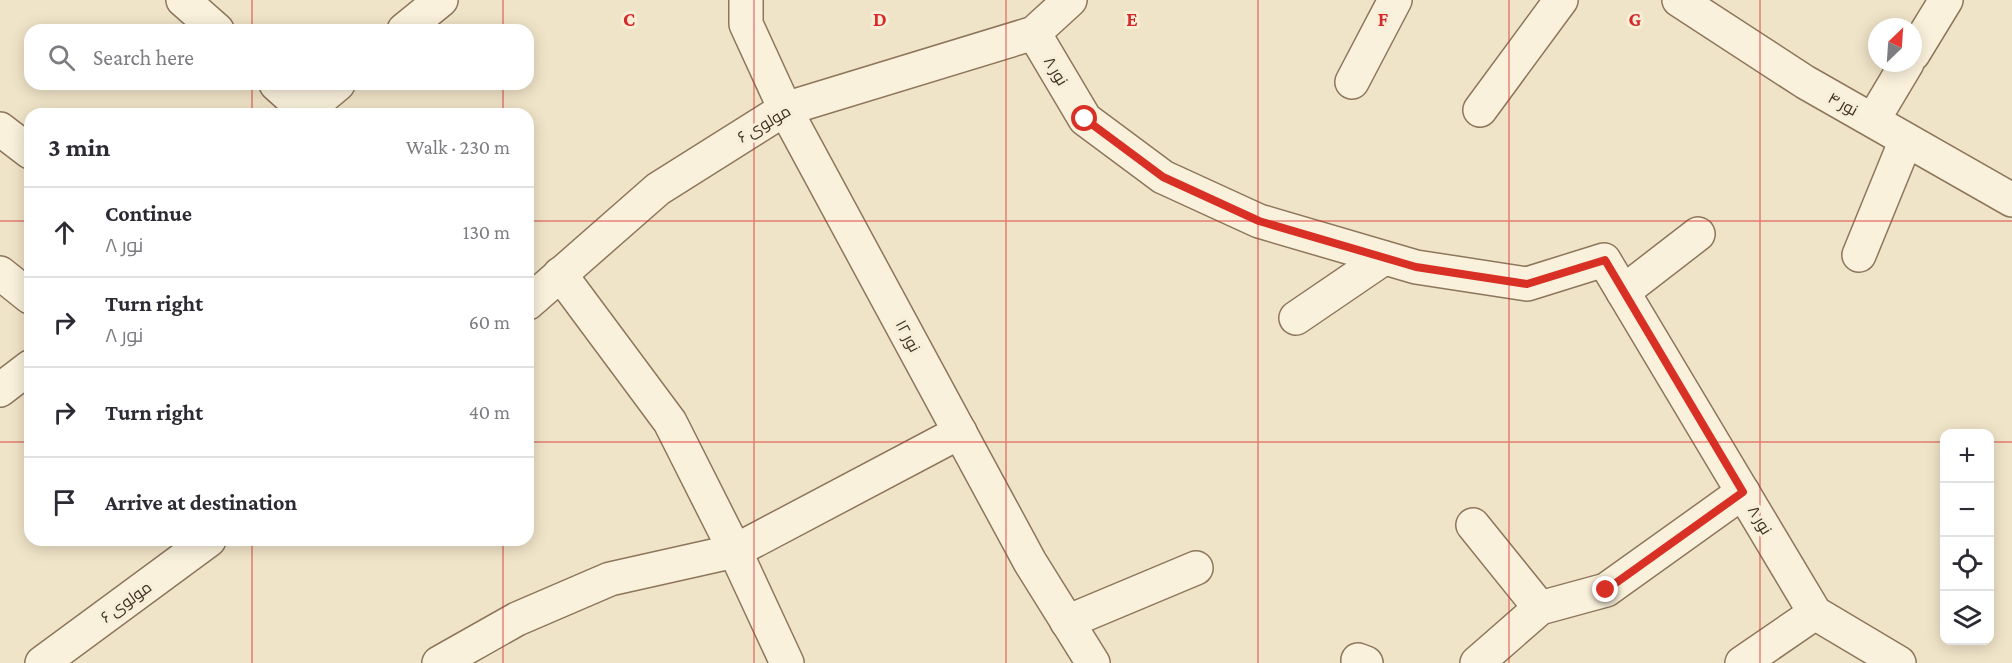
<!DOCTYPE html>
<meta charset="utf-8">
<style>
body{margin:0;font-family:"Crimson Pro",Cairo,serif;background:#f7f7f7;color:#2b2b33}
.controls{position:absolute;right:18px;bottom:18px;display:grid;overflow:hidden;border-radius:12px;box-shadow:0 3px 15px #0003}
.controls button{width:54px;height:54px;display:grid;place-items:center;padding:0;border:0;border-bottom:2px solid #e1e1e2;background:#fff;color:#2b2b33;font:30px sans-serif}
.compass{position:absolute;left:1868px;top:18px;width:54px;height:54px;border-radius:50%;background:#fff;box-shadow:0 3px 15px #0003;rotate:25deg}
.stop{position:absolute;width:18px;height:18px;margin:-14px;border:4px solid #d93025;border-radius:50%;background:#fff}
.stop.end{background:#d93025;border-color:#fff;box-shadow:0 2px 6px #0008}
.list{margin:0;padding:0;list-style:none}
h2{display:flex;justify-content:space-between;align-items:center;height:78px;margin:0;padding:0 24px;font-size:26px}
h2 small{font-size:20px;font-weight:400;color:#7c7c81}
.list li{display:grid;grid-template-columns:39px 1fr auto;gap:18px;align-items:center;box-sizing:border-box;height:90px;padding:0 24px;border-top:2px solid #e1e1e2}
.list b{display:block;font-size:22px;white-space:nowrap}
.list p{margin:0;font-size:20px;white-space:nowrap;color:#7c7c81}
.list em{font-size:20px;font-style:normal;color:#7c7c81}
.icon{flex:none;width:33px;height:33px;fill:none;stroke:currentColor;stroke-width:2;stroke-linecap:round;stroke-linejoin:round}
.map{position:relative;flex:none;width:2012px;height:663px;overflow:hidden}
.search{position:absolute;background:#fff;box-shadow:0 3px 15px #0003;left:24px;top:24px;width:510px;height:66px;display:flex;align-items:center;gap:15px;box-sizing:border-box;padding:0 21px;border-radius:18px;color:#7c7c81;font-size:22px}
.panel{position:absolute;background:#fff;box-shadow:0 3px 15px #0003;left:24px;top:108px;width:510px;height:438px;border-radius:18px}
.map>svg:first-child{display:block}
</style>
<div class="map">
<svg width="2012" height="663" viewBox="0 0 2012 663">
<rect width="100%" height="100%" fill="#f0e4c8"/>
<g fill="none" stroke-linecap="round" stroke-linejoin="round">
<defs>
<g id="street">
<path d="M183,0L217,30"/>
<path d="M746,0V24L785,109L1030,562L1093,663"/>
<path d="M1679,0L1805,82L2012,200"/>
<path d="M404,30L441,0"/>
<path d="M1034,33L1085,119L1163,177L1259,221L1416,267L1527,284L1604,260L1815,613L1899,663"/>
<path d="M1913,54L1946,0"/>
<path d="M1352,82L1395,0"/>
<path d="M276,84L306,111"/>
<path d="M1480,110L1561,0"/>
<path d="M302,114L338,84"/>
<path d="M1873,120L1907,63"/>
<path d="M0,129L30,152"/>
<path d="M1859,255L1906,140"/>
<path d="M0,273L30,297"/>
<path d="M560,274L670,422L735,551L787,663"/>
<path d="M1623,292L1698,234"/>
<path d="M528,303L658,189L785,109L1034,33L1070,0"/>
<path d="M1296,318L1384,258"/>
<path d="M0,390L30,367"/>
<path d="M1473,525L1540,608"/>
<path d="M1067,622L1196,568"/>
<path d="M1358,660L1366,663"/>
<path d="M42,663L209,540"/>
<path d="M439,663L517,619L610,579L735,551L960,432"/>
<path d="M1477,663L1540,608L1606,590L1743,492"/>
<path d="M1742,663L1815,613"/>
</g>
</defs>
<use href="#street" stroke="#8d765c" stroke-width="36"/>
<use href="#street" stroke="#faf1dc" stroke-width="33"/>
</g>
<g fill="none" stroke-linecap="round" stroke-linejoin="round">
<path stroke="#d93025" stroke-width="8" d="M1085,119L1163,177L1259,221L1416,267L1527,284L1605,260L1743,492L1606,590"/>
</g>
<path fill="none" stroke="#d62828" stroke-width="1.5" stroke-opacity="0.55" d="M252,0V30M503,0V30M754,0V663M1006,0V663M1258,0V663M1509,0V663M1760,0V663M252,84V114M503,84V114M0,221H30M528,221H2012M0,442H30M528,442H1944M1990,442H2012M252,540V663M503,540V663"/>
<g text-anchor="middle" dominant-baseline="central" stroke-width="6" stroke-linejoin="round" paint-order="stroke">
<g font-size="16" fill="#3d2e20" stroke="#f7eed8">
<text transform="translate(1056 71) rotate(59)">نور ۸</text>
<text transform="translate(1843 104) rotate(29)">نور ۴</text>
<text transform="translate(764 124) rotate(-30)">مولوی ۶</text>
<text transform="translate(908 336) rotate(62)">نور ۱۲</text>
<text transform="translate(1760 520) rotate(59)">نور ۸</text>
<text transform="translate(126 602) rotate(-36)">مولوی ۶</text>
</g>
</g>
<g font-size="20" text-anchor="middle" font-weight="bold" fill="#d62828" stroke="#f7eed8" stroke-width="6" stroke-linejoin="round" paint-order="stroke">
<text x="629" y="26">C</text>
<text x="880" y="26">D</text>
<text x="1132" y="26">E</text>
<text x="1383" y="26">F</text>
<text x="1635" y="26">G</text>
</g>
</svg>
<div class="controls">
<button>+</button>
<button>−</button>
<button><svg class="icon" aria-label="locate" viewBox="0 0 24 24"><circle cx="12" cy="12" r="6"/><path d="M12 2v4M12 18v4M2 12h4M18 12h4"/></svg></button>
<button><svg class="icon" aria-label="layers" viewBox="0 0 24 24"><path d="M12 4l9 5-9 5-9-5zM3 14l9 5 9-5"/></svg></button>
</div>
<svg class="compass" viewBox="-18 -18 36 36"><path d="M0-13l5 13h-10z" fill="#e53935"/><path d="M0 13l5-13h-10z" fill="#7c7c81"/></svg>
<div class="stop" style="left:1085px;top:119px"></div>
<div class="stop end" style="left:1606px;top:590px"></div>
<div class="search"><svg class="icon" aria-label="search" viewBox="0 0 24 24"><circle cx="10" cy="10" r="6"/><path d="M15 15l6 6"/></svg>Search here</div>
<section class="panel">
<h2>3 min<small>Walk · 230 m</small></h2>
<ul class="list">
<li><svg class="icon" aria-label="ahead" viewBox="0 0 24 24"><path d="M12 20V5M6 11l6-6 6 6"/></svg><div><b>Continue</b><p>نور ۸</p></div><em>130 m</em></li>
<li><svg class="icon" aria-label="right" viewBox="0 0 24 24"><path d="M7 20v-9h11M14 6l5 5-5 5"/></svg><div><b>Turn right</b><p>نور ۸</p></div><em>60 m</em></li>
<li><svg class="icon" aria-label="right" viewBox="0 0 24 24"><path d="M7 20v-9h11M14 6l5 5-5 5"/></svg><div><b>Turn right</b></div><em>40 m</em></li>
<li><svg class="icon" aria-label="arrive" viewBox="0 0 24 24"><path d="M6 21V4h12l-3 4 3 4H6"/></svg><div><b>Arrive at destination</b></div></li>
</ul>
</section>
</div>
